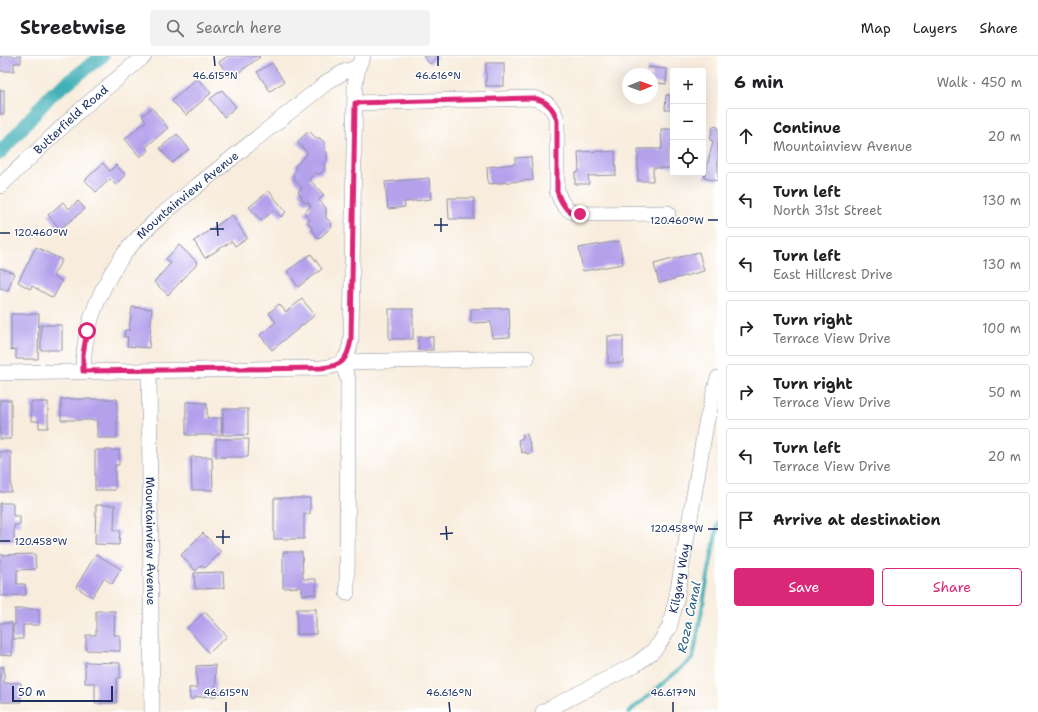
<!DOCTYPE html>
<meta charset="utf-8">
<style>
body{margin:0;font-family:"Shantell Sans",sans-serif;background:#f2f2f2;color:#202124}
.controls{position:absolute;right:12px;top:12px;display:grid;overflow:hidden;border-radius:4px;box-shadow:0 4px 16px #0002}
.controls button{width:36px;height:36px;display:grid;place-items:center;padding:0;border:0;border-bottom:1px solid #e0e0e0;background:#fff;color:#202124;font:20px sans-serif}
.compass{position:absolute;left:622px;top:12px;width:36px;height:36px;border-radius:50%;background:#fff;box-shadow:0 4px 16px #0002;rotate:89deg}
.scale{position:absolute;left:12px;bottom:10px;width:101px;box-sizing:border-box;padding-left:4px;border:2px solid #1b2f5e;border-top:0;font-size:11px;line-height:14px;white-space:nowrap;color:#1b2f5e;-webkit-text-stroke:3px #fff;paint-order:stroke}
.stop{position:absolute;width:12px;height:12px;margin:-9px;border:3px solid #db2777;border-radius:50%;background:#fff}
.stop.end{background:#db2777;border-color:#fff;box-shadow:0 1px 4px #0008}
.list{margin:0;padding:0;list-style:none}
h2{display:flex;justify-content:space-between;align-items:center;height:52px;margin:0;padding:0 16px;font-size:17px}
h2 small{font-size:13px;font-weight:400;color:#757577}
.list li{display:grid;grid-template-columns:26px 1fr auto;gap:12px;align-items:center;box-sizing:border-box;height:56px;margin:0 8px 8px;padding:0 8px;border:1px solid #e0e0e0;border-radius:4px}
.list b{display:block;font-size:15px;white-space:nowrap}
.list p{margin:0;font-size:13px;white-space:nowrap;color:#757577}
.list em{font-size:13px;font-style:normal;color:#757577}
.actions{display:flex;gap:8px;padding:12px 16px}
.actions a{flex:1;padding:9px 0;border:1px solid #db2777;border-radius:4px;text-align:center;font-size:14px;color:#db2777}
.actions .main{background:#db2777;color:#fff}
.icon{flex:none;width:22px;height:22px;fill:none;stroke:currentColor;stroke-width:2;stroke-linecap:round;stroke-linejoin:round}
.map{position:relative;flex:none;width:718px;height:656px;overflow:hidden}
header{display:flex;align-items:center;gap:24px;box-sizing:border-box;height:56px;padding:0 20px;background:#fff;border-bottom:1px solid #e0e0e0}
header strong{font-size:19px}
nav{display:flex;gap:22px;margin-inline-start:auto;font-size:14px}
.search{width:280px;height:36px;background:#f2f2f2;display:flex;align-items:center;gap:10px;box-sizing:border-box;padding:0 14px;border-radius:4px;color:#757577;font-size:15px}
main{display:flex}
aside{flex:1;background:#fff}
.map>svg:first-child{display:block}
</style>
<header>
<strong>Streetwise</strong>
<div class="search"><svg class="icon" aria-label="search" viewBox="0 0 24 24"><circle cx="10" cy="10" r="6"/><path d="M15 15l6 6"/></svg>Search here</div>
<nav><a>Map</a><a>Layers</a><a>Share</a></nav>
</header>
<main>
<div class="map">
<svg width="718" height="656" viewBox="0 0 718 656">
<rect width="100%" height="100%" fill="#fff"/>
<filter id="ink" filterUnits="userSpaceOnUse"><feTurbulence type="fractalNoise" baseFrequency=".025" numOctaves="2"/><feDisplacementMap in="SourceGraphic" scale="8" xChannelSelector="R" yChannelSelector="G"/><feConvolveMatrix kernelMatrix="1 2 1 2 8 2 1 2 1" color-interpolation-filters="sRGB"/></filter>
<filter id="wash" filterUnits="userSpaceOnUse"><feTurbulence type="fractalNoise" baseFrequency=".012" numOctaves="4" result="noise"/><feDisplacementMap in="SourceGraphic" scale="16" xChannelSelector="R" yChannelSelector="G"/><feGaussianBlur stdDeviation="0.9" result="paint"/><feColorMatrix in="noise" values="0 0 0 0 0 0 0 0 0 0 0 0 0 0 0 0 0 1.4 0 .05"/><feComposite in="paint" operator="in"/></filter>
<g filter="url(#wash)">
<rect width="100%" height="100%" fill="#f8ecdc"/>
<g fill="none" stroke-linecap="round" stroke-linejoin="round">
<path stroke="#3badb5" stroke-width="4" d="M629,656L693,602L718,466"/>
<path stroke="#3badb5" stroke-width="14" d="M0,97L50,40L102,0"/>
</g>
<g id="blocks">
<g fill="#b4a1ec">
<path d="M0,0H21V7H14V15H0Z"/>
<path d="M228,0H259L260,1L231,22L219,6Z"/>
<path d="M423,0H439L430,8Z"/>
<path d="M272,7L284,26L270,35L257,16Z"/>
<rect x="486" y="7" width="18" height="23"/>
<path d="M648,11L667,13L666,28L652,26V18H647Z"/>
<path d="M197,22L211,37L186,59L172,45Z"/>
<rect x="0" y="34" width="4" height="24"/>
<path d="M222,34L236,51L224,61L210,43Z"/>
<path d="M666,39H673V54H665Z"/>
<path d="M152,52L168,72L146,91L148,95L140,101L125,83L146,65L142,60Z"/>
<path d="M713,70L718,71V125L704,122L713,85L710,84Z"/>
<path d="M661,73H673V112H653V125H638V93H662Z"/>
<path d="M309,75L316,82H320L325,87V94L327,96V104L323,108L325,109L324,114L320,118L315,117L309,123L324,139L319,144L326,152V162L331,166L332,170L319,183L311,173L312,171L307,166L310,164L304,157L311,150L308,146L305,147L301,142L302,141L298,136L302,132L294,123L293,117L296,114L295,110L308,97L297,86Z"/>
<path d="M177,78L189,93L172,107L160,92Z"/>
<path d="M603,95V96L615,95L616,119L588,120L589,128H575V117L579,116L578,96Z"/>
<path d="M531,101L533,124L488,128L487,111L515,108V102Z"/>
<path d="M103,107L110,115L116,109L126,119L116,129L110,123L96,136L85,124Z"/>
<path d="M429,122L431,143L404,146L405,151L388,153L385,126Z"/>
<path d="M269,135L286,156L281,161L274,154L261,165L249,151Z"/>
<path d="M448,142H474V163H449Z"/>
<path d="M78,145L85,153L60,173L48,159L63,146L69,153Z"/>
<path d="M232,159L247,182L235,190L232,185L205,202L194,185Z"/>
<path d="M619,185L623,208L583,215L579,192Z"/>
<path d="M179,189L198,207L168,239L154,226L171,207L166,203Z"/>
<path d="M36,191L62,204L53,220L62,225L53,242L32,230L30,233L18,226Z"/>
<path d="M699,196L704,215L659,227L654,208Z"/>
<path d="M311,198L322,213L298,231L287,215Z"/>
<path d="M0,212L14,217L8,235L0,232Z"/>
<path d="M302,243L315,259L272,294L260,279L276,266L269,257L279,248L286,256Z"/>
<path d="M132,251L152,253L149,292L127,290L128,281H124L125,274H129Z"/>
<path d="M509,252L510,281L492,282L491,266L471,267V253Z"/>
<rect x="389" y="253" width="24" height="30"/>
<path d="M11,258H39L38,303H16V293L11,294Z"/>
<rect x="41" y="269" width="21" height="25"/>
<rect x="608" y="280" width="15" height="27"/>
<rect x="418" y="281" width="15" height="13"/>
<path d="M61,343H117V382H97V364H61Z"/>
<rect x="0" y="344" width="11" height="39"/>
<path d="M31,346H48V372H39V365H31Z"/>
<path d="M186,346L207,347V362H222L221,379H186Z"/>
<rect x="223" y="353" width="25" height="26"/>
<path d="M527,378L532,396L527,398L526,396L522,397L518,384L523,382L522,379Z"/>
<path d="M216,383H249L248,401H216Z"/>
<path d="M95,394H119V409H115V434H95Z"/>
<rect x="0" y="396" width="11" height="40"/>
<path d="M191,401H212L213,434H192Z"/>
<path d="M274,442H310V458H304V483H274Z"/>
<path d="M0,447H13V460H20V469H14V486H0Z"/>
<path d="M96,449H115L114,474H120L119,489L95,488Z"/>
<path d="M203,477L221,496L205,512L201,509L196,515L181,499Z"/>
<path d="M283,496H302L303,523H316V538L302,539V531L283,532Z"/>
<path d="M35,498L36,513L17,514V528H25L26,539L0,540V499Z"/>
<path d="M96,498L121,513L112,528L104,522L92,541L76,531Z"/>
<path d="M223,516L224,532L195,533L194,517Z"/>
<path d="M15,553H39V569H23V583H13V569H15Z"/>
<rect x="297" y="553" width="19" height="25"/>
<path d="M96,555H115L114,579H120V595L86,594V579H96Z"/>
<path d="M205,556L227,580L209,597L187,572Z"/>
<path d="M0,567H12V600L0,599Z"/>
<path d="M85,606L120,607V622H117L116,647H95V627H85Z"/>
<path d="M215,609L216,640L195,641V643H190L189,632H197L196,610Z"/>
<path d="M0,611H4V627H21V646H0Z"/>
</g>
</g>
</g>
<g filter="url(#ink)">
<use href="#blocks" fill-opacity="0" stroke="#8a8e9d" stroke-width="1"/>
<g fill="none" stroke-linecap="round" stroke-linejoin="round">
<defs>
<g id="minor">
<path d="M355,47L532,42C546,44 554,52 557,65V135C561,147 566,156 580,158L668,157"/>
<path id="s1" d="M0,130L78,56L144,0"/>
<path d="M342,306L348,323L347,537"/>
<path d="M342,306L527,302"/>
<path id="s2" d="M83,315C83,274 98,236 121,202C140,175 176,147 202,126C244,92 287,58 330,24L344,16L358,11"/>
<path id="s3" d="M149,315L152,656"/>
<path d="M0,317L321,312C342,310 348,305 351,284L355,29L358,11L363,0"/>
<path id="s4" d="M543,656L636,608L652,596L659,588L669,572L676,545L706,368L718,322"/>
</g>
</defs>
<use href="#minor" stroke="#8a8e9d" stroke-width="16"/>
<use href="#minor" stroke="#fff" stroke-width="15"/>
</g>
</g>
<g fill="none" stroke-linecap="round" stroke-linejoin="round" filter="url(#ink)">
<path stroke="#db2777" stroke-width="5" d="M87,275L83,298V315L321,312C342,310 347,305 351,284L355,47L532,42C546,44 554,51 557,65V135C561,147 566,157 580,158"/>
</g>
<path fill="none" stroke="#1b2f5e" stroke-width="1.5" d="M214,0L215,10M438,0V10M441,162V176M708,164H718M217,166L218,180M434,169H448M210,173H224M0,177H10M446,470L447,484M708,473H718M223,474V488M440,478L453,477M216,481H230M0,485H10M226,646V656M449,646L450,656M673,646V656"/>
<g text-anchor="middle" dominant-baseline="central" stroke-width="3" stroke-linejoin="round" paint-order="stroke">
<g font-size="12" fill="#1b2f5e" stroke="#fff">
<text stroke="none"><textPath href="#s1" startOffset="97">Butterfield Road</textPath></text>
<text stroke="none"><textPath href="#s2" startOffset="213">Mountainview Avenue</textPath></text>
<text stroke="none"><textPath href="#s3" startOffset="170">Mountainview Avenue</textPath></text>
<text stroke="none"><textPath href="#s4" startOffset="205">Kilgary Way</textPath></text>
</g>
<g font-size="13" font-style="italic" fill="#286181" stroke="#fff">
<text transform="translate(689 561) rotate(-78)">Roza Canal</text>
</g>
</g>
<g font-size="10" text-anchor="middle" fill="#1b2f5e" stroke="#fff" stroke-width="3" stroke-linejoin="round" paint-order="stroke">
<text x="215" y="23">46.615°N</text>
<text x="438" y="23">46.616°N</text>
<text x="677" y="168">120.460°W</text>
<text x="41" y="180">120.460°W</text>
<text x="677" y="476">120.458°W</text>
<text x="41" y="489">120.458°W</text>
<text x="226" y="640">46.615°N</text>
<text x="449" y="640">46.616°N</text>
<text x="673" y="640">46.617°N</text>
</g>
</svg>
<div class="controls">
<button>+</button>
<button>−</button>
<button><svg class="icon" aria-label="locate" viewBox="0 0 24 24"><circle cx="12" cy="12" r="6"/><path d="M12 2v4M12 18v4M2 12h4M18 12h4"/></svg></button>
</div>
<svg class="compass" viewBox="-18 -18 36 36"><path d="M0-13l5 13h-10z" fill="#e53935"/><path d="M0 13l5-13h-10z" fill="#757577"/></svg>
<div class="scale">50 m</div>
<div class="stop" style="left:87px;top:275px"></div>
<div class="stop end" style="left:580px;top:158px"></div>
</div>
<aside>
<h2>6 min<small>Walk · 450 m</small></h2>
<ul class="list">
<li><svg class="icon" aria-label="ahead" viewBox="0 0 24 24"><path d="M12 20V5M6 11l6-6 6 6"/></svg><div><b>Continue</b><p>Mountainview Avenue</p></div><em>20 m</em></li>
<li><svg class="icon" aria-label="left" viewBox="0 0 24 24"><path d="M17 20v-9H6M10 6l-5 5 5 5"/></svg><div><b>Turn left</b><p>North 31st Street</p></div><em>130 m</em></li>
<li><svg class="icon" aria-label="left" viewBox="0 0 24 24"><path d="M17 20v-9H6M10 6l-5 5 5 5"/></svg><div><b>Turn left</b><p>East Hillcrest Drive</p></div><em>130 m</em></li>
<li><svg class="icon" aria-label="right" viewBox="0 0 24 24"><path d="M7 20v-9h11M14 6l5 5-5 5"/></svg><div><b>Turn right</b><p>Terrace View Drive</p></div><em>100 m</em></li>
<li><svg class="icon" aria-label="right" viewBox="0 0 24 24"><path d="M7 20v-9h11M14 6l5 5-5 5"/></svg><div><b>Turn right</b><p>Terrace View Drive</p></div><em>50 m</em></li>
<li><svg class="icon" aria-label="left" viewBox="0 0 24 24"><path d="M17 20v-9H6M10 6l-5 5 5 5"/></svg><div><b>Turn left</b><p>Terrace View Drive</p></div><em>20 m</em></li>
<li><svg class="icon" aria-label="arrive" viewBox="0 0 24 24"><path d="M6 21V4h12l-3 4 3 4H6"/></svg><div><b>Arrive at destination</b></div></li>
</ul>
<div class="actions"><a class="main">Save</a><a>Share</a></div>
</aside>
</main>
